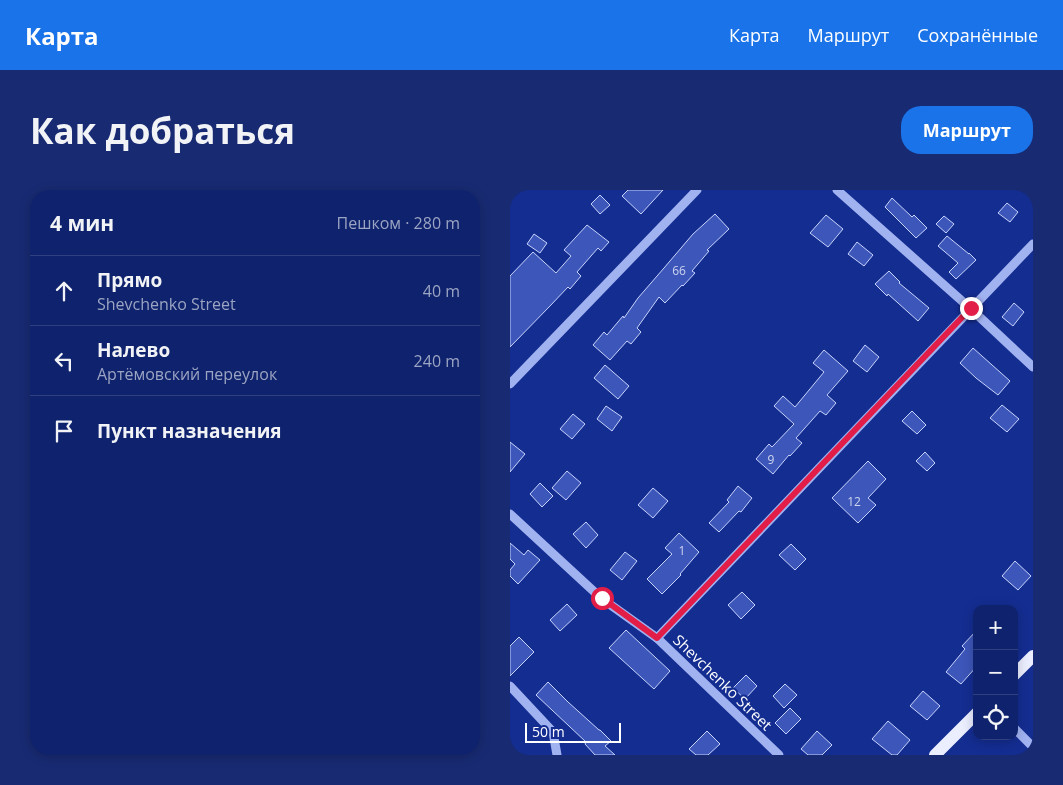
<!DOCTYPE html>
<html lang="ru">
<meta charset="utf-8">
<style>
body{margin:0;font-family:"Open Sans",sans-serif;background:#182a72;color:#f1f3f6}
.controls{position:absolute;right:15px;bottom:15px;display:grid;overflow:hidden;border-radius:10px;box-shadow:0 2px 12px #0003}
.controls button{width:45px;height:45px;display:grid;place-items:center;padding:0;border:0;border-bottom:1px solid #2f3f80;background:#0f226d;color:#f1f3f6;font:25px sans-serif}
.scale{position:absolute;left:15px;bottom:12px;width:96px;box-sizing:border-box;padding-left:5px;border:2px solid #fff;border-top:0;font-size:14px;line-height:18px;white-space:nowrap;color:#fff;-webkit-text-stroke:4px #142d91;paint-order:stroke}
.stop{position:absolute;width:15px;height:15px;margin:-11px;border:4px solid #e11d48;border-radius:50%;background:#fff}
.stop.end{background:#e11d48;border-color:#fff;box-shadow:0 1px 5px #0008}
.list{margin:0;padding:0;list-style:none}
h2{display:flex;justify-content:space-between;align-items:center;height:65px;margin:0;padding:0 20px;font-size:21px}
h2 small{font-size:16px;font-weight:400;color:#9ba4c2}
.list li{display:grid;grid-template-columns:32px 1fr auto;gap:15px;align-items:center;box-sizing:border-box;height:70px;padding:0 20px;border-top:1px solid #2f3f80}
.list b{display:block;font-size:19px;white-space:nowrap}
.list p{margin:0;font-size:16px;white-space:nowrap;color:#9ba4c2}
.list em{font-size:16px;font-style:normal;color:#9ba4c2}
.icon{flex:none;width:28px;height:28px;fill:none;stroke:currentColor;stroke-width:2;stroke-linecap:round;stroke-linejoin:round}
.map{position:relative;flex:none;width:523px;height:565px;overflow:hidden;border-radius:20px}
header{display:flex;align-items:center;gap:30px;box-sizing:border-box;height:70px;padding:0 25px;background:#1a73e8;color:#fff}
header strong{font-size:24px}
nav{display:flex;gap:28px;margin-inline-start:auto;font-size:18px}
.intro{display:flex;align-items:center;justify-content:space-between;box-sizing:border-box;height:120px;padding:0 30px}
h1{margin:0;font-size:35px}
.button{padding:12px 22px;border-radius:20px;background:#1a73e8;color:#fff;font-size:18px;font-weight:700}
main{display:flex;gap:30px;padding:0 30px}
aside{flex:1;background:#0f226d;border-radius:20px;box-shadow:0 2px 12px #0003}
.map>svg:first-child{display:block}
</style>
<header>
<strong>Карта</strong>
<nav><a>Карта</a><a>Маршрут</a><a>Сохранённые</a></nav>
</header>
<div class="intro"><h1>Как добраться</h1><a class="button">Маршрут</a></div>
<main>
<aside>
<h2>4 мин<small>Пешком · 280 m</small></h2>
<ul class="list">
<li><svg class="icon" aria-label="ahead" viewBox="0 0 24 24"><path d="M12 20V5M6 11l6-6 6 6"/></svg><div><b>Прямо</b><p>Shevchenko Street</p></div><em>40 m</em></li>
<li><svg class="icon" aria-label="left" viewBox="0 0 24 24"><path d="M17 20v-9H6M10 6l-5 5 5 5"/></svg><div><b>Налево</b><p>Артёмовский переулок</p></div><em>240 m</em></li>
<li><svg class="icon" aria-label="arrive" viewBox="0 0 24 24"><path d="M6 21V4h12l-3 4 3 4H6"/></svg><div><b>Пункт назначения</b></div></li>
</ul>
</aside>
<div class="map">
<svg width="523" height="565" viewBox="0 0 523 565">
<rect width="100%" height="100%" fill="#142d91"/>
<g fill="#3d56b9" stroke="#c8d3fc">
<path d="M118,0H153L131,24L112,6Z"/>
<path d="M90,5L100,15L90,24L81,14Z"/>
<path d="M382,8L402,27L404,25L417,38L406,48L375,17Z"/>
<path d="M497,13L508,22L500,32L488,23Z"/>
<path d="M205,24L219,39L197,60L199,61L182,81L185,83L173,96L172,95L155,113L149,107L127,138L131,142L121,154L117,151L100,170L83,155L94,142L97,145L113,126L114,128L128,108L154,78L183,44Z"/>
<path d="M316,25L333,39L318,57L300,43Z"/>
<path d="M434,26L444,34L436,43L426,34Z"/>
<path d="M77,35L99,52L91,61L88,58L67,82L71,86L60,99L58,97L40,116L0,157V86L23,62L46,83L61,66L54,60Z"/>
<path d="M24,44L37,53L30,63L17,54Z"/>
<path d="M437,46L459,64V63L466,70L446,89L439,82L448,73L428,56Z"/>
<path d="M347,52L363,65L354,76L338,64Z"/>
<path d="M379,81L390,92L389,93L419,118L408,131L378,104L377,106L365,94Z"/>
<path d="M504,113L514,122L503,136L492,127Z"/>
<path d="M355,155L369,167L357,182L343,171Z"/>
<path d="M463,158L500,191L488,205L466,188L450,173Z"/>
<path d="M314,160L338,181L317,205L326,213L316,225L310,221L286,248L292,253L280,266L279,265L263,284L246,269L259,254L262,257L284,234L264,216L273,206L285,217L314,182L303,173Z"/>
<path d="M95,175L119,196L108,209L84,188Z"/>
<path d="M492,215L509,229L497,242L480,228Z"/>
<path d="M96,216L112,227L102,241L87,229Z"/>
<path d="M402,221L416,235L407,244L392,231Z"/>
<path d="M63,224L75,234L62,249L50,239Z"/>
<path d="M0,252L15,264L0,282Z"/>
<path d="M415,262L425,273L417,281L406,271Z"/>
<path d="M358,271L376,289L358,308L366,315L348,333L322,308Z"/>
<path d="M57,281L71,293L56,310L42,298Z"/>
<path d="M30,293L43,306L32,317L20,304Z"/>
<path d="M228,296L242,308L231,322L229,321L209,342L199,333L219,312L217,310Z"/>
<path d="M143,298L158,311L143,328L128,315Z"/>
<path d="M76,332L88,345L76,358L63,344Z"/>
<path d="M169,343L189,362L170,384L171,385L152,404L137,389L162,364L155,358Z"/>
<path d="M0,353L14,365L18,360L30,370L8,394L0,386V380L5,374L0,369Z"/>
<path d="M281,354L296,369L285,380L269,365Z"/>
<path d="M115,362L127,371L112,390L100,380Z"/>
<path d="M505,371L521,386L508,400L492,386Z"/>
<path d="M232,402L245,415L231,429L218,415Z"/>
<path d="M57,414L67,425L50,441L40,430Z"/>
<path d="M116,440L160,481L144,499L99,458Z"/>
<path d="M467,440V476L451,494L436,482L455,459L452,456Z"/>
<path d="M9,447L24,462L0,486V456Z"/>
<path d="M236,485L247,496L235,509L223,498Z"/>
<path d="M38,492L58,512L89,540H90L101,551L95,556L105,565H85L75,554L76,552L26,505Z"/>
<path d="M275,494L287,505L274,518L263,506Z"/>
<path d="M413,501L430,516L417,530L400,516Z"/>
<path d="M280,518L291,529L276,544L265,533Z"/>
<path d="M378,531L400,550L387,565H382L362,549Z"/>
<path d="M197,541L210,554L198,565H186L179,559Z"/>
<path d="M307,541L322,555L312,565H298L291,559Z"/>
</g>
<g fill="none" stroke-linecap="round" stroke-linejoin="round">
<g stroke="#a1b2f1" stroke-width="9">
<path d="M327,0L461,119L523,177"/>
<path d="M0,194L187,0"/>
<path d="M0,324L91,408L147,448L269,565"/>
<path d="M147,448L523,54"/>
<path d="M0,496L43,542L47,565"/>
<path d="M504,538L523,557"/>
</g>
<g stroke="#ebeeff" stroke-width="12">
<path d="M504,485L523,466"/>
<path d="M425,565L467,523"/>
</g>
</g>
<g fill="none" stroke-linecap="round" stroke-linejoin="round">
<path stroke="#e11d48" stroke-width="6" d="M92,408L147,448L461,118"/>
</g>
<g text-anchor="middle" dominant-baseline="central" stroke-width="4" stroke-linejoin="round" paint-order="stroke">
<g font-size="12" fill="#ced5ee">
<text x="169" y="80">66</text>
<text x="261" y="269">9</text>
<text x="344" y="311">12</text>
<text x="172" y="360">1</text>
</g>
<g font-size="15" fill="#fff" stroke="#142d91">
<text transform="translate(213 492) rotate(44)">Shevchenko Street</text>
</g>
</g>
</svg>
<div class="controls">
<button>+</button>
<button>−</button>
<button><svg class="icon" aria-label="locate" viewBox="0 0 24 24"><circle cx="12" cy="12" r="6"/><path d="M12 2v4M12 18v4M2 12h4M18 12h4"/></svg></button>
</div>
<div class="scale">50 m</div>
<div class="stop" style="left:92px;top:408px"></div>
<div class="stop end" style="left:461px;top:118px"></div>
</div>
</main>
